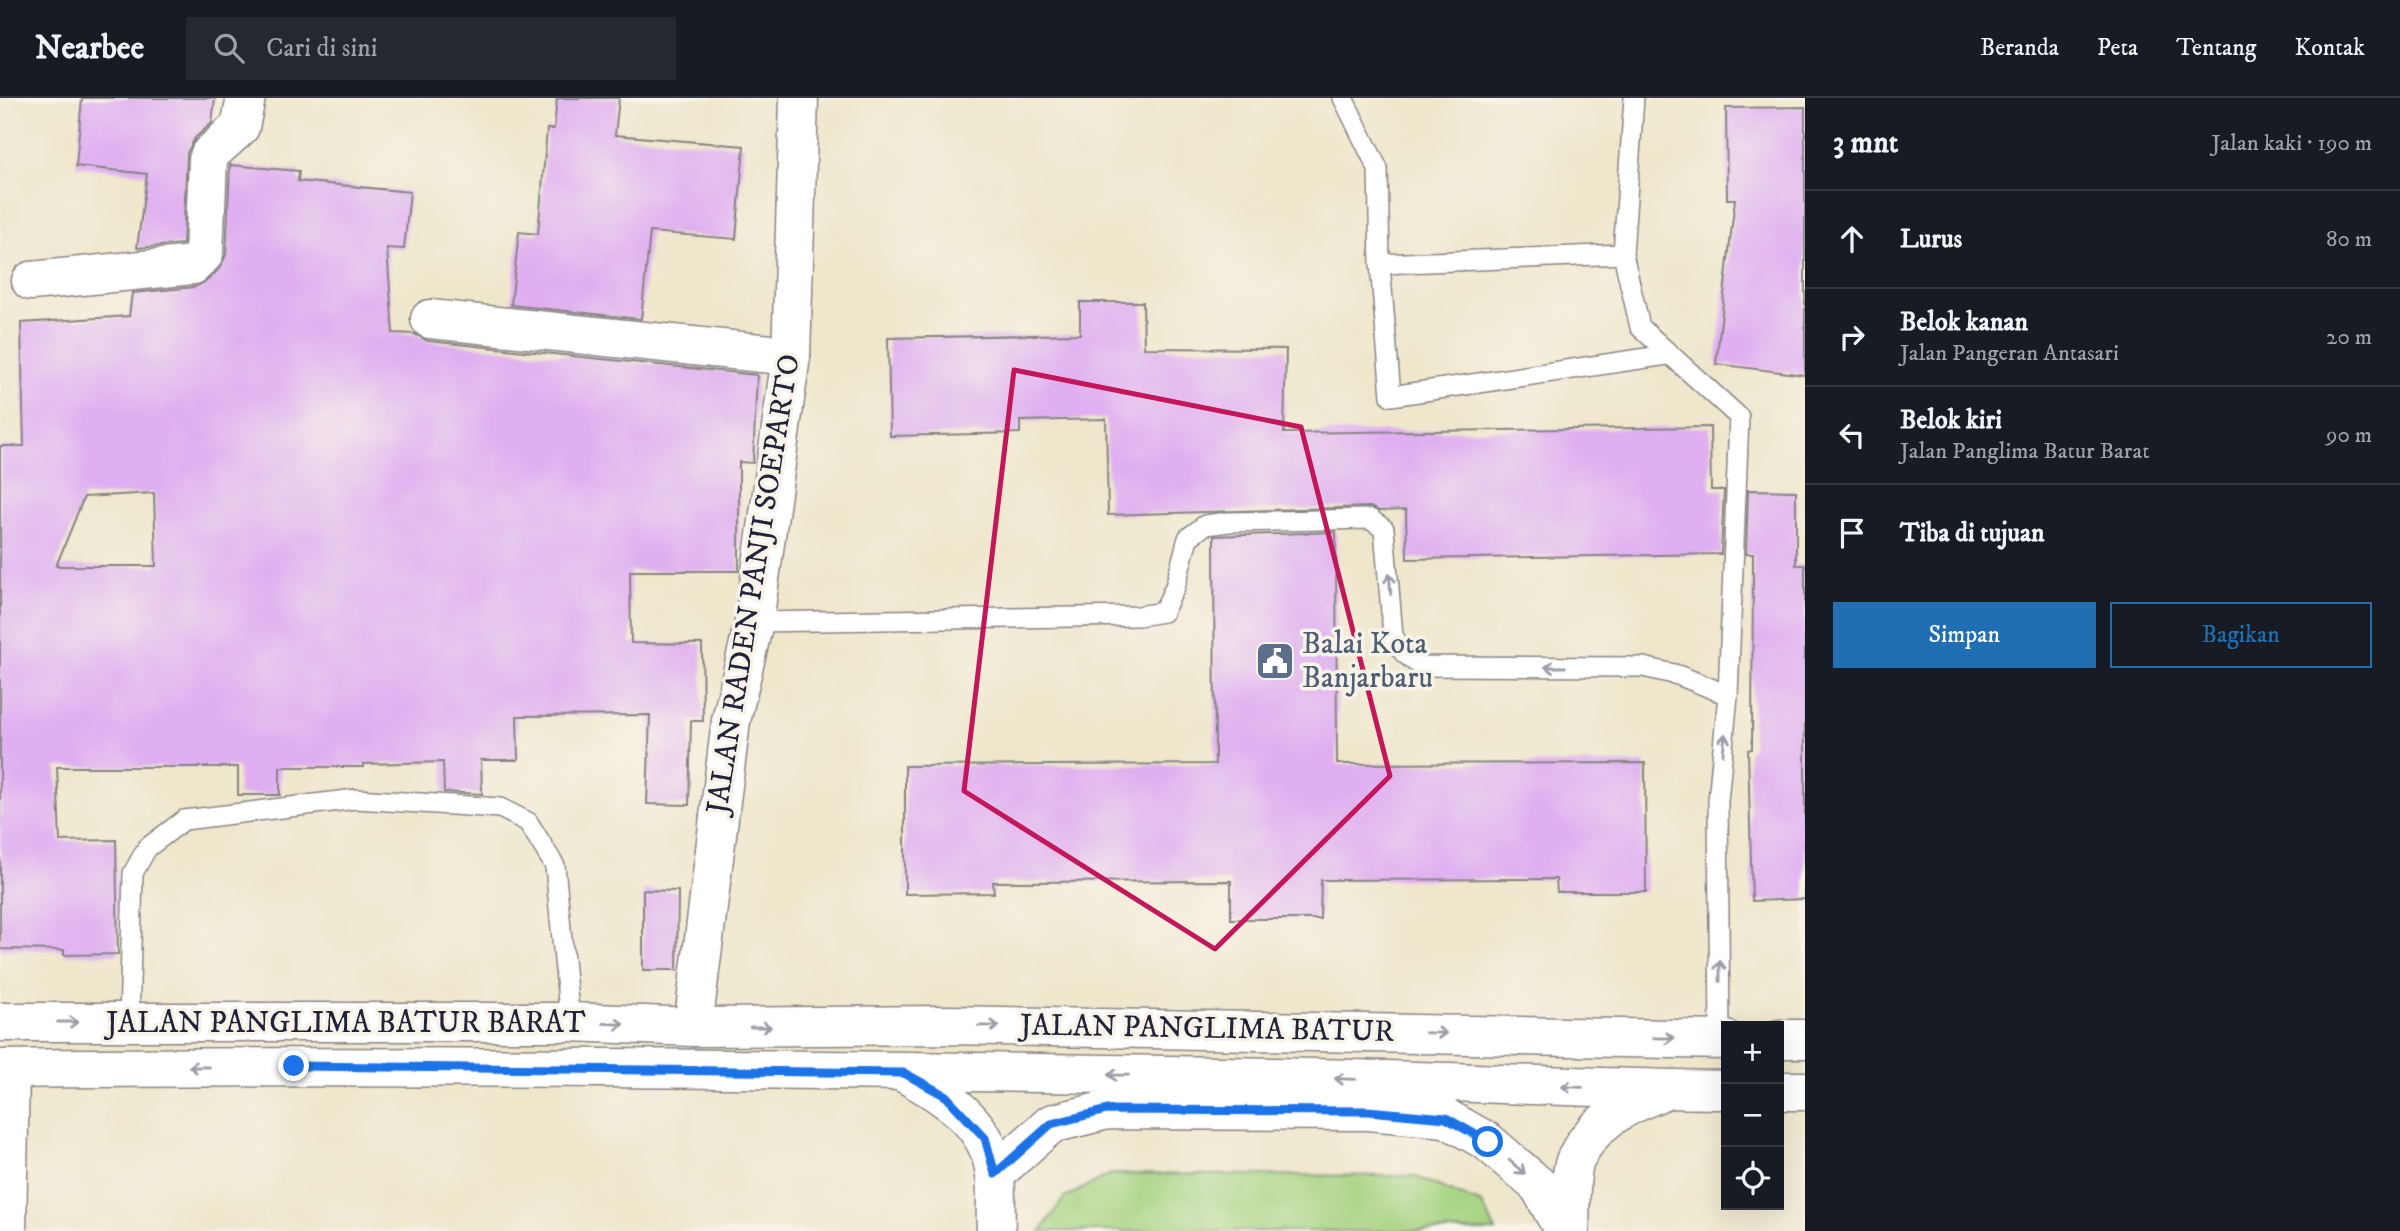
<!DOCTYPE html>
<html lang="id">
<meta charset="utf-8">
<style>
body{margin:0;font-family:"IM FELL DW Pica",serif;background:#242831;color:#f1f3f6}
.controls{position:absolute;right:21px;bottom:21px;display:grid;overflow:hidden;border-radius:0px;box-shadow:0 7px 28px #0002}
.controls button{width:63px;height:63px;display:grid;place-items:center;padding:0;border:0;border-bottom:2px solid #363941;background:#171b24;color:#f1f3f6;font:35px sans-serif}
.stop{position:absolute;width:21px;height:21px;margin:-16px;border:5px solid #1a73e8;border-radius:50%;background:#fff}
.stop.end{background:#1a73e8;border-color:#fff;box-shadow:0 2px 7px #0008}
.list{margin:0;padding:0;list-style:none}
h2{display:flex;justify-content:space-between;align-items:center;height:91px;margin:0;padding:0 28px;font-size:30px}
h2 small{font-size:23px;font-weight:400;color:#9ea1a6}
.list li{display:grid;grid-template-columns:46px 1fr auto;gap:21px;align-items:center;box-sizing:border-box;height:98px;padding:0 28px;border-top:2px solid #363941}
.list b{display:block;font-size:26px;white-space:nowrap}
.list p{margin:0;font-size:23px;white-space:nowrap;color:#9ea1a6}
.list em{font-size:23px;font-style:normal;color:#9ea1a6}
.actions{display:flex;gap:14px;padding:21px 28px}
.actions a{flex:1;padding:16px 0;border:2px solid #1f6fb2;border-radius:0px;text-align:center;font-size:24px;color:#1f6fb2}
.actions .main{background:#1f6fb2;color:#fff}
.icon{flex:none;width:38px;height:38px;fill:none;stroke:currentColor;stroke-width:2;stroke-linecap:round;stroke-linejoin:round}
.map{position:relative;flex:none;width:1805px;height:1133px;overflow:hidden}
header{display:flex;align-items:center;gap:42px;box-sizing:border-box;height:98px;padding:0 35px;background:#171b24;border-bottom:2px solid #363941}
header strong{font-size:33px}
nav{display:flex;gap:38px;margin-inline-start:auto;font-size:24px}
.search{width:490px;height:63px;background:#242831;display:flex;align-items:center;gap:18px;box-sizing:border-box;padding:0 24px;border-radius:0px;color:#9ea1a6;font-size:26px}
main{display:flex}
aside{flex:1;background:#171b24}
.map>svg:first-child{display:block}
</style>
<header>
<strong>Nearbee</strong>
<div class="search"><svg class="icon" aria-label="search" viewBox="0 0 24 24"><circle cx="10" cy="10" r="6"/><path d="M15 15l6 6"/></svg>Cari di sini</div>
<nav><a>Beranda</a><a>Peta</a><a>Tentang</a><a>Kontak</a></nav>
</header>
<main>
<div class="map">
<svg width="1805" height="1133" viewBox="0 0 1805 1133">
<rect width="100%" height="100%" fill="#f7f3e8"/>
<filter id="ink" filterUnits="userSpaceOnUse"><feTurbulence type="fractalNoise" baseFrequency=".0143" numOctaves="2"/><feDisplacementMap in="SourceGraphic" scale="14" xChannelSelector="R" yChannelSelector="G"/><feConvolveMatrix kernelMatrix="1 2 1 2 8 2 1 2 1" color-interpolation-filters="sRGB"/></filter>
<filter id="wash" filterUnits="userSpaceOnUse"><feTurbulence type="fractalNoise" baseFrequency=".00686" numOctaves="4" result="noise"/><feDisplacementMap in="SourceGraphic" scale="28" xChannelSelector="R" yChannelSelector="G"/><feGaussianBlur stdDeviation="1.57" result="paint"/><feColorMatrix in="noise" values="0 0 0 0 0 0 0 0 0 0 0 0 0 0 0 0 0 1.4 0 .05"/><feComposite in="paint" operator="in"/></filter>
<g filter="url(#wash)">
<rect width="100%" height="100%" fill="#efe7cc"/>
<path fill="#a5d380" stroke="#647a5e" stroke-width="2" d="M1111,1076L1414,1078L1482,1106L1496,1133H1041L1064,1100Z"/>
<g id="blocks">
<g fill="#dfaff1" fill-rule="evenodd">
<path d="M82,0H215L212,25L195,40L187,55L183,146L137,150L147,76L76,68Z"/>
<path d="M557,0H619L615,37L744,48L736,141L650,134L641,221L511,207L519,134L538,136L547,31H554Z"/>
<path d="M1805,9V277L1716,266L1735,101H1727L1726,10Z"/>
<path d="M230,67L299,73L298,83L410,94L404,151L387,150L393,235L415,236L428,243L757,277L753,365L739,364V473H630L631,545L702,546L703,623H691L689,707L647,706L650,617L517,618L518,662H481L482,696L444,694L443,664L363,666V669H280V697H238V669H57L60,743L116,742L118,856L64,857V852L0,851V348H24L21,225L129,218L132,195L195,189L208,182L219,171L226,157ZM154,395L156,468H56L84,399Z"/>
<path d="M1080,204H1143L1144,250L1286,251L1284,335L1710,329L1711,392H1724L1721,456L1407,461L1406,412L1379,413L1370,409L1108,417L1106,321L1020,323V335L890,338L888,240L1080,236Z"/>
<path d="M1748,392L1796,393V467H1805V801L1752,803L1748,652L1752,651L1753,456H1746Z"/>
<path d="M1336,434L1337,666L1645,665L1646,794H1557L1556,781L1321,782L1320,821H1231V783L993,784L994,795L905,796V668L1215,666L1214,438Z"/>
<path d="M643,792L678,793L677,872H643Z"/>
</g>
</g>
</g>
<g filter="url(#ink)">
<use href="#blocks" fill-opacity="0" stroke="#888484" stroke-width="2"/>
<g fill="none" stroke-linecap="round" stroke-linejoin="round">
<defs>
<g id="service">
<path d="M1343,0L1378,71L1380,166L1391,298L1667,257"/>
<path d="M1634,0L1623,156L1640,229L1739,319L1728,597"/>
<path d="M1380,166L1623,156"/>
<path d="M754,524L1138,518L1163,514L1175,489L1188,440L1205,427L1229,424L1370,421L1384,431L1393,538L1404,555L1420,568L1643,569L1678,577L1728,597L1718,703L1720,942"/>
<path d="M129,924L133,775L147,750L184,722L356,701L500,710L528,724L555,768L570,924"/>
</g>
<g id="minor">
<path d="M31,183L193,167L204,156L208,62L210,56L240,29L246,0"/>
<path d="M430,221L791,258"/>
</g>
<g id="tertiary">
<path d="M693,929L731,623L754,524L791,258L799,0"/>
<path d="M7,1133L10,971"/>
</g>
<g id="secondary">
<path d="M0,924H570L693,929L947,927L1726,942"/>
<path d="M1779,941H1805"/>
<path d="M0,971C425,966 850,971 1275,979C1426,982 1576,990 1726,992"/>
<path d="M906,976C946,998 991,1027 995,1078C997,1096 995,1115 996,1133"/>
<path d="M1779,993H1805"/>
<path d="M995,1076L1051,1026L1107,1012L1368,1013L1446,1020L1488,1044L1539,1088L1564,1133"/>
<path d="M1570,1133C1571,1115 1569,1078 1575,1063C1591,1025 1624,1008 1660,994"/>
</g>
</defs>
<use href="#service" stroke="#888484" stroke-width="22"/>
<use href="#minor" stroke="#888484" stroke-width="41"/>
<use href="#tertiary" stroke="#888484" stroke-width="41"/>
<use href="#secondary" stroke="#888484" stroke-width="41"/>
<use href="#service" stroke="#fff" stroke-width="19"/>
<use href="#minor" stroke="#fff" stroke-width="38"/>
<use href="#tertiary" stroke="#fff" stroke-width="38"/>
<use href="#secondary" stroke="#fff" stroke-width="38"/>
</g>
<defs><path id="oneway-shaft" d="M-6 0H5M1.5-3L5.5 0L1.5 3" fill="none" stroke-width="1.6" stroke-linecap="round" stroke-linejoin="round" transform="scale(1.75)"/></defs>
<g stroke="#9c9ca7">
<use href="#oneway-shaft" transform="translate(1390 486) rotate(-94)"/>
<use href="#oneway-shaft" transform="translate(1555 569) rotate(-180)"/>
<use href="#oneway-shaft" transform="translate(1724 646) rotate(-84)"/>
<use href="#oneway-shaft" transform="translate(1720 873) rotate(-90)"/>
<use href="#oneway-shaft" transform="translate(68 924)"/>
<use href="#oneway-shaft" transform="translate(614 926) rotate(3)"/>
<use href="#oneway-shaft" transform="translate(989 928) rotate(1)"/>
<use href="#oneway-shaft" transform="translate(761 929)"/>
<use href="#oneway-shaft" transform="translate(1436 935) rotate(1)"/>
<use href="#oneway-shaft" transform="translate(1664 940) rotate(1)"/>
<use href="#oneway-shaft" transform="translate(199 969) rotate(180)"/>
<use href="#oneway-shaft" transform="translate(1118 977) rotate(-179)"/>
<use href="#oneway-shaft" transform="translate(1345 981) rotate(-178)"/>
<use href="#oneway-shaft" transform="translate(1572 989) rotate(-178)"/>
<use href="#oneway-shaft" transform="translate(1517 1069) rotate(41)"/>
</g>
</g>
<g fill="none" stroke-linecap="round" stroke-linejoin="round" filter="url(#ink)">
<path stroke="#1a73e8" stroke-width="9" d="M294,968L904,975L946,998L985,1040L995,1076L1051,1026L1107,1012L1368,1013L1446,1020L1488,1044"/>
</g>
<path fill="none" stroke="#c2185b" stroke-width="5" stroke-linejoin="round" d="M1014,272L1301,329L1390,678L1215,851L964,693Z"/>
<defs>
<symbol id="civic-square" viewBox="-11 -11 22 22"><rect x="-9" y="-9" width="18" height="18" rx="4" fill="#5c6f8a" stroke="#f7f3e8"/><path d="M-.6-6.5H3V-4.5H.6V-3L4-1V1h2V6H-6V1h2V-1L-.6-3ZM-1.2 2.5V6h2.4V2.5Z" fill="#fff"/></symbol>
</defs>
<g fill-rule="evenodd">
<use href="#civic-square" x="1253" y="541" width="44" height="44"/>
</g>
<g text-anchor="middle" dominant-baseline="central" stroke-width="7" stroke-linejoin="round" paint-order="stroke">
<g font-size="30" fill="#22223b" stroke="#f7f3e8">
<text transform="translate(754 486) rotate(-81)">JALAN RADEN PANJI SOEPARTO</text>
<text x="346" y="925">JALAN PANGLIMA BATUR BARAT</text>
<text transform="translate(1207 931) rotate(1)">JALAN PANGLIMA BATUR</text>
</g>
<g font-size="30" fill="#4e5e75" stroke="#f7f3e8" text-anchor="start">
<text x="1302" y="546">Balai Kota<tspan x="1302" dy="34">Banjarbaru</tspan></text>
</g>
</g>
</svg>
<div class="controls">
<button>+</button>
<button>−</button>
<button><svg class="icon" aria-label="locate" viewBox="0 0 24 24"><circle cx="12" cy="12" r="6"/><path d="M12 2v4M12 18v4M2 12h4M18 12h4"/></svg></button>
</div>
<div class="stop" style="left:1488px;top:1044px"></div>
<div class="stop end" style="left:294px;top:968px"></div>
</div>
<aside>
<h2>3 mnt<small>Jalan kaki · 190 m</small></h2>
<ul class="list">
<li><svg class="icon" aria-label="ahead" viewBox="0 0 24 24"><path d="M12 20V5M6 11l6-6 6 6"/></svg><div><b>Lurus</b></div><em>80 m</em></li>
<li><svg class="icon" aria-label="right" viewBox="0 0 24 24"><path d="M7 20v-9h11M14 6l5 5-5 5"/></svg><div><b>Belok kanan</b><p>Jalan Pangeran Antasari</p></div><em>20 m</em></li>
<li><svg class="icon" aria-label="left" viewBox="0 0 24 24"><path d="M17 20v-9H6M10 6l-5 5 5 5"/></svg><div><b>Belok kiri</b><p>Jalan Panglima Batur Barat</p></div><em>90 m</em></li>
<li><svg class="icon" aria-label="arrive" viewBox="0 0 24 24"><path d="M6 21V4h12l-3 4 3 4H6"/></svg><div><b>Tiba di tujuan</b></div></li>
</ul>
<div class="actions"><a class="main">Simpan</a><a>Bagikan</a></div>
</aside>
</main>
